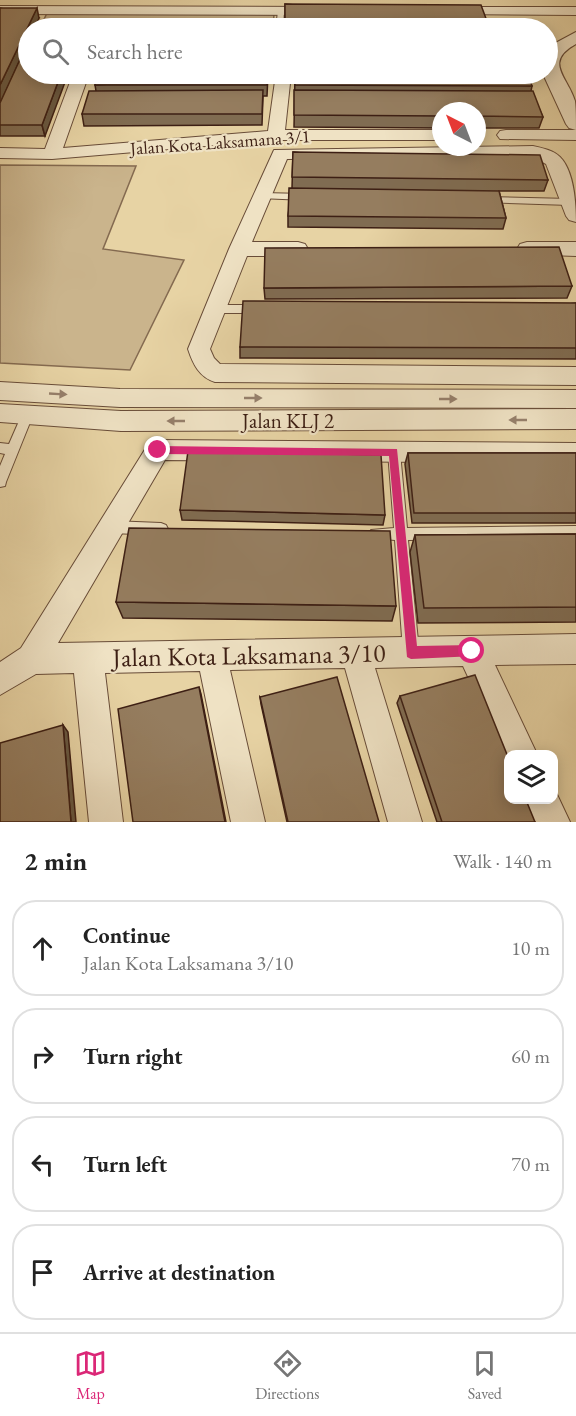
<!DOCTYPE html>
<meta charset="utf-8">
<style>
body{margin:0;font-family:"EB Garamond",serif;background:#f2f2f2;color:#222}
.controls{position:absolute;right:18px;bottom:18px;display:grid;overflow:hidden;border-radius:12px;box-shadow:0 3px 15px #0003}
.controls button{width:54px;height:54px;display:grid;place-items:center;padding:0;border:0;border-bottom:2px solid #e0e0e0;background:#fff;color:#222;font:30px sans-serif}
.compass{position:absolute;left:432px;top:102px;width:54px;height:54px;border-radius:50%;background:#fff;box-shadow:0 3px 15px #0003;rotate:318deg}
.stop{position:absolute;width:18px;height:18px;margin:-14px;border:4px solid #db2777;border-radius:50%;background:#fff}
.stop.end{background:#db2777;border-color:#fff;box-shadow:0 2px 6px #0008}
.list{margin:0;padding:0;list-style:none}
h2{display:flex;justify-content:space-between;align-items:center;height:78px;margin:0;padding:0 24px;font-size:26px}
h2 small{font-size:20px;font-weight:400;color:#767676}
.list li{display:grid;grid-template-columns:39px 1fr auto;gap:18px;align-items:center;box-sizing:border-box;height:96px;margin:0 12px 12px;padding:0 12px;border:2px solid #e0e0e0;border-radius:24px}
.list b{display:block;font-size:22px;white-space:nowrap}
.list p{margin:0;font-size:20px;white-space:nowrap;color:#767676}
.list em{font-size:20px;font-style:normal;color:#767676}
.icon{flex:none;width:33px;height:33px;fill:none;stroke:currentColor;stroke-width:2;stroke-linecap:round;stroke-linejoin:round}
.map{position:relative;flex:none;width:576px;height:822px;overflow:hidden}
.search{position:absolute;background:#fff;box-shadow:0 3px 15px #0003;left:18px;right:18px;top:18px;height:66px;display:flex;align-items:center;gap:15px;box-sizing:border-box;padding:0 21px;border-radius:33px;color:#767676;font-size:22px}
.sheet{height:510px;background:#fff}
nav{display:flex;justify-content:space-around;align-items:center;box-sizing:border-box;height:84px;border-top:2px solid #e0e0e0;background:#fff;font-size:16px;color:#767676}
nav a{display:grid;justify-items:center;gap:3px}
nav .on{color:#db2777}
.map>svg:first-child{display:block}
</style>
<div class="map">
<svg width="576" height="822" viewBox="0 0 576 822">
<rect width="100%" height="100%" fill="#e7d3a4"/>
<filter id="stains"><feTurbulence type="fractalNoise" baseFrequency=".00333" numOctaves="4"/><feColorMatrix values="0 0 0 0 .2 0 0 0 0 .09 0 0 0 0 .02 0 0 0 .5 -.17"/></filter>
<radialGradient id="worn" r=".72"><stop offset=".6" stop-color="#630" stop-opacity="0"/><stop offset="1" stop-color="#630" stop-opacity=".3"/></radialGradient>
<g fill="#cab48c" stroke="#846a50" stroke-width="1.5">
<path d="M47,13L274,14L273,28H40Z"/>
<path d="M0,165L136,166L103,249L184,260L130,370L0,363Z"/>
</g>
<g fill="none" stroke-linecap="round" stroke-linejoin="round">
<defs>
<g id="service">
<path d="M281,9L284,11L283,28H276L278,11Z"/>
<path d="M262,193L306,194L311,197L306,200L259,198V194Z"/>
<path d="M485,197L570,199L575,202L570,205L482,202L480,200Z"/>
<path d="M214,305H257L262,309L257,313H214L209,309Z"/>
<path d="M27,410L31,412L33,415L6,482L5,486L0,487V466L5,454L0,453V443L9,444L23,412Z"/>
<path d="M394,447L398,448L400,452L407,528L576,526V538L408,540L419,651L416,656L411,658L406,656L403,651L395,540L371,538L369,534L371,530L394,528L388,452L390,448Z"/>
<path d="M111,521L161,523L166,525L168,529L166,533L161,535L111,533L106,531L104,527L106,523Z"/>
</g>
<g id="minor">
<path d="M0,6L319,7L326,11L319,15L0,14Z"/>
<path d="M452,7H576V15L447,14L445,11Z"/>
<path d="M73,74H89L63,148L268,131L276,74H291L285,130H441V140H276L52,159L0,158V148L45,149Z"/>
<path d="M506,130H576V140L500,139L497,135L500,131Z"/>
<path d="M533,146C542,148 553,150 560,157C574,171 576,204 576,222L569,220L566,216L546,164L531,156L287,159L252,242H298L305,244L308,249L305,254L298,256H247L210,349L214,358L220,364L576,367V385L215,382C199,377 193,364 188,349L229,249L274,150Z"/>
<path d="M527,242H576V256L520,254L517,249L520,244Z"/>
<path d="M0,382L120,389L576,390V408L120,407L0,400Z"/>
<path d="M0,404L121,411L576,409V429L121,431L0,422Z"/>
<path d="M158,440L576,443V463L165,460L58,643L576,634V664L495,665L537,754H508V763L463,666L375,668L422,822H388L345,668L230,670L265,822H231L200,671L105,673L123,822H89L74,673L36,674L0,695V662L21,648L149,443Z"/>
<path d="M554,788L570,822H535L525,800H554Z"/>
</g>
<path id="tertiary" d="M576,32V44C543,62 568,77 575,101C576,109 576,121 576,130L569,128L566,124L543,74H548V47Z"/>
</defs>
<use href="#service" stroke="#684c38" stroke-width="2"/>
<use href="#minor" stroke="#684c38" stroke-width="2"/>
<use href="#tertiary" stroke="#684c38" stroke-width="2"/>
<use href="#service" fill="#efe2c4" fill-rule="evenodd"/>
<use href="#minor" fill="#efe2c4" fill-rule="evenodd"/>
<use href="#tertiary" fill="#efe2c4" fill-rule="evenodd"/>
</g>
<g fill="#806c52" stroke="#3d1f14" stroke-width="1.5">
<path d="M285,4L488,24L487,28L285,27Z"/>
<path d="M0,8L39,18L28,28V74L45,136H0Z"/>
<path d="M268,74L267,96H263L262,125L84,126L82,114L96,91L95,85Z"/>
<path d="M295,74L532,86L531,91L543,117L539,128H477V111H441V128L294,127Z"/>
<path d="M293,152L548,180L544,191H499L506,218L503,229L288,227V216L292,188Z"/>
<path d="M572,286L567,298L265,299L264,288Z"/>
<path d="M576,303V359L240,358V347Z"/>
<path d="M408,453H576V523H412L405,464Z"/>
<path d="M180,510L385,515L383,525L182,520Z"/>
<path d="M576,534V622L418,623L410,552L415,535Z"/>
<path d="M116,602L396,606L392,621L123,618Z"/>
<path d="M400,696L535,822H437L397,703Z"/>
<path d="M260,697L379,822H287L261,704Z"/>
</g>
<g fill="#685842" stroke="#3d1f14" stroke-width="1.5">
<path d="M37,8L39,18L35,28H28V42L0,104V85Z"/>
<path d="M61,74H68L45,136L42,125Z"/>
<path d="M199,687L201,694L226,822H225Z"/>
<path d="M63,725L68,732L76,822H71Z"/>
</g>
<g fill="#957d5f" stroke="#3d1f14" stroke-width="1.5">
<path d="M285,4L481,5L488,24H285Z"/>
<path d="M0,8H37L0,85Z"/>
<path d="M117,27L269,28H116Z"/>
<rect x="283" y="27" width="203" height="1"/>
<path d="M28,42V74H61L42,125H0V103Z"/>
<path d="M98,74H267V85H95Z"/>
<path d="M295,74H528L532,86L295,85Z"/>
<path d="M263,90L262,114H82L89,91Z"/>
<path d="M294,90L533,91L543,117L477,116V111H441V116L294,115Z"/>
<path d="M293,152L540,155L548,180L292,177Z"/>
<path d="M289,188L499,191L506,218L288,216Z"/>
<path d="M559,247L572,286L264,288L265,248Z"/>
<path d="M243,301L576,303V348L240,347Z"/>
<path d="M188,451L381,455L385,515L180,510Z"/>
<path d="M408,453H576V513H414Z"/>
<path d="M129,528L390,531L396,606L116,602Z"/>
<path d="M576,534V607L424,608L415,535Z"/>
<path d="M475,675L508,757V800H526L535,822H442L400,696Z"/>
<path d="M337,677L379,822H288L260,697Z"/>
<path d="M199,687L225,822H133L118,709Z"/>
<path d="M63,725L71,822H0V743Z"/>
</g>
<defs><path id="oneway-solid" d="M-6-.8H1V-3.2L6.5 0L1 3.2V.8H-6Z" transform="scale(1.5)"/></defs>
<g fill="#96806c">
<use href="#oneway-solid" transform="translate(58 394) rotate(3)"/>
<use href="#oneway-solid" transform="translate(253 398)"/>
<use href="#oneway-solid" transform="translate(448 399)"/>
<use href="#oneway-solid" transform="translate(518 420) rotate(180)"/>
<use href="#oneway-solid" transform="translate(176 421) rotate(180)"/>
</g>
<path fill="#db2777" d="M158,446L397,449L417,646L472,645L476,647V656L411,659L407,657L389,456L158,454L153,450Z"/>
<g text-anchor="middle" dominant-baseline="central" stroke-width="4.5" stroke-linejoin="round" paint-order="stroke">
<g font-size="18" fill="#3d1f14" stroke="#efe2c4">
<text transform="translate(220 142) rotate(-4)">Jalan Kota Laksamana 3/1</text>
</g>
<g font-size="21" fill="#3d1f14" stroke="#efe2c4">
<text x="288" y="420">Jalan KLJ 2</text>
</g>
<g font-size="26" fill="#3d1f14" stroke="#efe2c4">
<text transform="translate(249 655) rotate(-1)">Jalan Kota Laksamana 3/10</text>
</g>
</g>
<rect width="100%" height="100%" filter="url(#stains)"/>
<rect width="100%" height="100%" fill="url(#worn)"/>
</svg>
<div class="controls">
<button><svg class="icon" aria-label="layers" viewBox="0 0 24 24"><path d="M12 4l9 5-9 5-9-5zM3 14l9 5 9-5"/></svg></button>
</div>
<svg class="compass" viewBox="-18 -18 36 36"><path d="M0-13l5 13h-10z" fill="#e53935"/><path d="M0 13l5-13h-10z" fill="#767676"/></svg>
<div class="stop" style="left:472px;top:651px"></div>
<div class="stop end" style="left:158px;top:450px"></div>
<div class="search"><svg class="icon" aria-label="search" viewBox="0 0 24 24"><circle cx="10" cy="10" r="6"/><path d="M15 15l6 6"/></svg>Search here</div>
</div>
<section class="sheet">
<h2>2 min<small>Walk · 140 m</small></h2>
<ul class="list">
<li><svg class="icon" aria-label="ahead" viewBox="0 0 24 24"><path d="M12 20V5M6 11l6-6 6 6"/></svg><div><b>Continue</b><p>Jalan Kota Laksamana 3/10</p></div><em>10 m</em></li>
<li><svg class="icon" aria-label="right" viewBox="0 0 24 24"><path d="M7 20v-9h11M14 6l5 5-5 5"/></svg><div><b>Turn right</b></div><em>60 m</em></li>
<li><svg class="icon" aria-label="left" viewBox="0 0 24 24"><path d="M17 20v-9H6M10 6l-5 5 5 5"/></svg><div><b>Turn left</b></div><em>70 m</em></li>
<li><svg class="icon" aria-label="arrive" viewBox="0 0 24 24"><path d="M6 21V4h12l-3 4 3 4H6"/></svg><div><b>Arrive at destination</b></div></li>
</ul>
</section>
<nav>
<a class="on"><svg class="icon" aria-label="map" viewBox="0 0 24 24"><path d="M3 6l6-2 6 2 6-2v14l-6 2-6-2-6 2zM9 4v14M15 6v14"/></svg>Map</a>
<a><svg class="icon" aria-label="directions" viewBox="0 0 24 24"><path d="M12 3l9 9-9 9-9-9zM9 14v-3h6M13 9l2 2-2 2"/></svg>Directions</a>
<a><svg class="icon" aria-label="saved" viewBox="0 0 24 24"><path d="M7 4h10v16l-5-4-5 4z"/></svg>Saved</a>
</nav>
